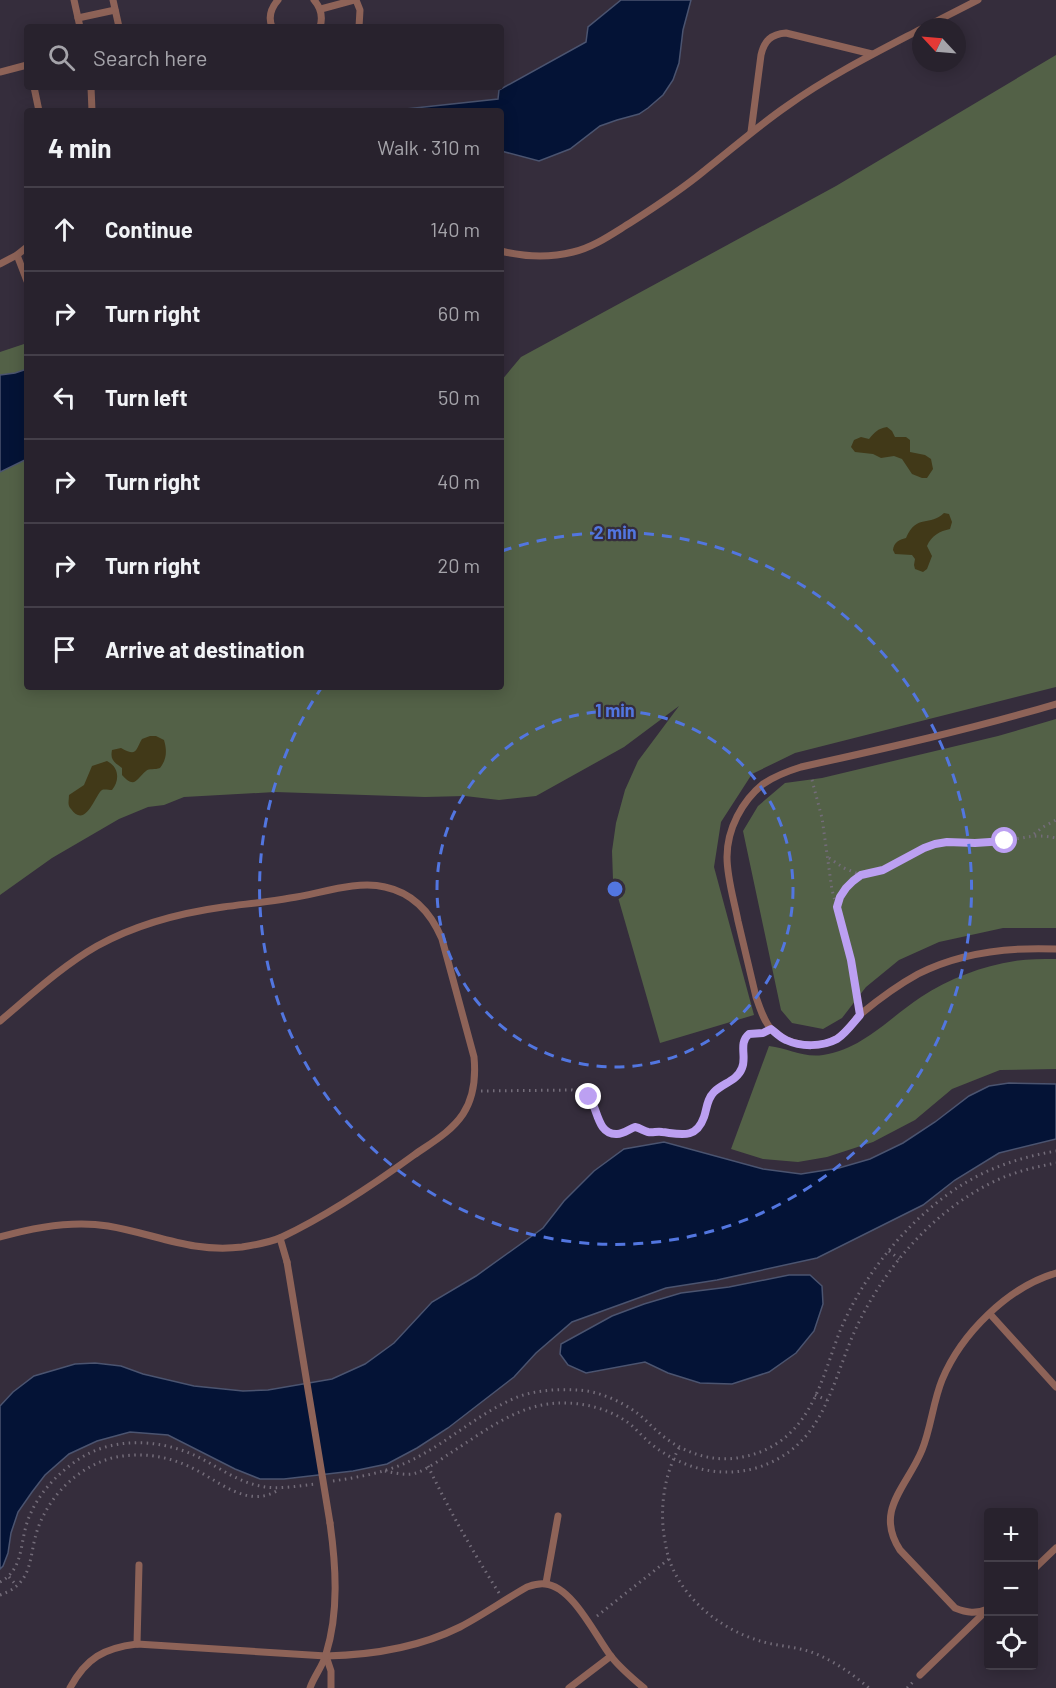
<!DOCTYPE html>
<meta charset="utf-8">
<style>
body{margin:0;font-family:Barlow,sans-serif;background:#302a35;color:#f1f3f6}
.controls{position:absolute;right:18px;bottom:18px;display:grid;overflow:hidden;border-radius:6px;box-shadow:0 3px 15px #0003}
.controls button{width:54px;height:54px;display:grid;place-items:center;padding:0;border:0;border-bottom:2px solid #443f49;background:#28222d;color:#f1f3f6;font:30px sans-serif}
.compass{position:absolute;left:912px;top:18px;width:54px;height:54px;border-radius:50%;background:#28222d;box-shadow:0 3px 15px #0003;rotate:296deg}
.stop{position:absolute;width:18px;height:18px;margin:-14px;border:4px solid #bca0f2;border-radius:50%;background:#fff}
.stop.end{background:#bca0f2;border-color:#fff;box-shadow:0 2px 6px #0008}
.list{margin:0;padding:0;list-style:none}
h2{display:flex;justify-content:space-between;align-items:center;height:78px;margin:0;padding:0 24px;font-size:26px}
h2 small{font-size:20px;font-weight:400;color:#a5a4aa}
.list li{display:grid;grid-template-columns:39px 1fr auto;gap:18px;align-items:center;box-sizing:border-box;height:84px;padding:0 24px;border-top:2px solid #443f49}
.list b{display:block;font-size:22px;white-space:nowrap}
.list em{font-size:20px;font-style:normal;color:#a5a4aa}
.icon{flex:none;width:33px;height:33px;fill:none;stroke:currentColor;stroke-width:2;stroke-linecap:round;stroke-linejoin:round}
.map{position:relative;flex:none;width:1056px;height:1688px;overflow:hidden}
.search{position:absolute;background:#28222d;box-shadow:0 3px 15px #0003;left:24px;top:24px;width:480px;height:66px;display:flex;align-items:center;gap:15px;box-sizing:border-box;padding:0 21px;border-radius:6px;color:#a5a4aa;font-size:22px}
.panel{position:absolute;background:#28222d;box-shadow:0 3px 15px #0003;left:24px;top:108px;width:480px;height:582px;border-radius:6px}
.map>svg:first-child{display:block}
</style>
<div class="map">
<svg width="1056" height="1688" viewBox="0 0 1056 1688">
<rect width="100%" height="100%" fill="#352d3c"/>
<g fill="#536147">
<path d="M1056,55V687L795,753L752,774L721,822L714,867L754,1015L660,1043L613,880L612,851L616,823L625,790L638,761L679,706L624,747L536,796L499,800L465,796L425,797L275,792L184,797L164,805L148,807L119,819L52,858L0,895V352L27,343V687H501V381L521,357L836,186Z"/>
<path d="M1056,719V928H1003L939,942L899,960L866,987L842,1018L823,1029L792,1023L781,1010L743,831L758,806L785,783L822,778L998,736Z"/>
<path d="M1056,959V1069L1000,1070L952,1089L915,1120L873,1142L827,1157L798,1162L763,1159L731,1149L769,1046C788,1048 803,1058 823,1055C863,1049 889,1018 921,997C948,979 982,966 1015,961C1028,959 1042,959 1056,959Z"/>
</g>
<g fill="#413918">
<path d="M887,427L892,431L895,437H906L910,440V452L925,455L931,459L933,469L927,478H922L912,474L902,459L894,456L881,458L873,454L855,452L851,447L854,440L861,437L869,439C875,432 877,429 887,427Z"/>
<path d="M944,513L949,514L952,522L950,529C940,531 931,536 927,546L932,556L927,569L923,572L915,569L914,565L915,559L912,555L895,554L893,550C894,542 899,540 906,538C917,513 930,527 944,513Z"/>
<path d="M150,736H156L164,740C167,750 167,759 160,768C155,770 149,768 146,771C137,778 135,790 122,775V768C114,762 110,760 112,750L121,748C137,757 135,751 142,739Z"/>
<path d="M107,761C119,767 120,780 112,790C109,790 104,789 102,790C96,793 86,830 71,809C67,805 69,800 69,795L84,785L92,766Z"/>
</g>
<g fill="#041336" stroke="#4b5470" stroke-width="1.5">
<path d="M621,0H691L683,30L679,63L673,80L663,95L648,108L639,114L617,120L600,126L570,149L539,161L501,151V111H387L498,99L499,90L586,42L588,27Z"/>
<path d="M27,369V459L0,472V375L15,373Z"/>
<path d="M1009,1083L1056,1084V1139L999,1153L955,1180L923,1205L817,1258L717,1280L666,1288L572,1322L536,1353L514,1377L448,1428L417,1448L387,1464L353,1471L284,1479H260L235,1469L168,1435L130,1432L97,1441L69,1454L45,1475L32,1492L18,1512L11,1533L8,1553L3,1566L0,1569V1406L13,1392L34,1376L75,1364L95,1363L121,1366L143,1374L194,1386L243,1391L268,1390L332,1379L365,1364L394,1343L432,1302L476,1276L543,1228L564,1201L594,1171L624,1149L664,1142L763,1169L801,1174L839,1168L870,1159L903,1143L935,1122L969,1096L989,1086Z"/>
<path d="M789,1275H810L822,1286L823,1304L814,1331L796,1353L769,1372L732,1384L700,1383L668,1373L645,1362L586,1373L568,1365L560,1354L561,1344L612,1316L644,1304L681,1293L729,1287Z"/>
</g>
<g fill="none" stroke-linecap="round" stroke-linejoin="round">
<g stroke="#736c79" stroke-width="3" stroke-dasharray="1.5 4.5" stroke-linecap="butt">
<path d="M812,780L822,818L832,890L851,960L858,1004"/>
<path d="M1034,834L1043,827L1056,820"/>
<path d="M829,858L844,868L861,875"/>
<path d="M837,907C840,896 845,887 854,880C864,872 877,873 888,868C908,860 924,845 947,842C965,840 983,844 1002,841C1024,839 1032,833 1056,838"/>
<path d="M481,1091L572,1090C604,1098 589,1115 606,1132L619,1134L635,1127C640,1128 644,1131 648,1132C653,1133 658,1131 662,1132C679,1134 694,1139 702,1120C706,1111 706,1102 712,1094C722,1081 741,1081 744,1062C745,1054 743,1046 744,1038L749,1034L762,1033"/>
<path d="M889,1251L899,1259"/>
<path d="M815,1395L827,1400"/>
<path d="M679,1448C664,1475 659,1510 665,1541C666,1547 667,1553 669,1559C682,1598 719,1628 757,1640C774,1646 793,1646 811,1652C833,1660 851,1673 869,1688"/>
<path d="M428,1466C449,1510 473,1552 499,1593"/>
<path d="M385,1471C395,1473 407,1476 416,1473C428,1469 441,1459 452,1452C482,1433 512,1409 548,1404C575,1400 608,1407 630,1424C637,1430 643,1437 650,1443C679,1467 718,1479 756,1468C822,1448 830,1389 853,1335C881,1271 932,1211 995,1181C1014,1172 1035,1167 1056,1163"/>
<path d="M333,1481C360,1477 388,1472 412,1460C448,1442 478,1414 515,1398C534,1390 557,1389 578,1390C598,1391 621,1401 637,1413C644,1418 650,1425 657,1431C679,1451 708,1462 737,1458C750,1456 764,1452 776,1444C815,1419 824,1372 840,1331C867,1266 924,1199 990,1170C1011,1161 1033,1155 1056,1151"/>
<path d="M9,1577L17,1586"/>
<path d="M0,1582C22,1570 20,1548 26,1526C34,1498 55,1475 79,1459C113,1437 158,1439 194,1455C216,1465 235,1481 260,1486C277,1490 297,1486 315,1484"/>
<path d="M0,1595C35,1583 28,1556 38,1528C50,1495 78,1467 112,1458C138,1452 164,1455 188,1466C218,1479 247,1511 280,1489"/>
<path d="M597,1616L669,1559"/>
<path d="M907,1688L914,1681"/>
</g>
<g stroke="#8e6358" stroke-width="7">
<path d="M74,0L80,27"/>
<path d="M113,0L119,27"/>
<path d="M314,0C321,8 323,17 320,27"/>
<path d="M356,0L360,10L359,27"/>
<path d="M321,9L354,0"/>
<path d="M78,18L115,10"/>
<path d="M272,27C268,17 271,8 278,0"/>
<path d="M925,27L978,0"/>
<path d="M0,72L27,65"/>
<path d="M34,87L39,111"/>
<path d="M91,87L92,111"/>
<path d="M751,132L761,55C764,41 771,34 786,33L872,54"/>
<path d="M501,251C525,257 549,258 573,252C594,247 612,234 630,223C655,207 681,190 704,171C732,149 758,126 787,106C829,76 875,53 921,29"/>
<path d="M17,255L27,281"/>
<path d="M0,264L17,255L27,247"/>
<path d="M1056,704C972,729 887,748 801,767C788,771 775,776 763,784C742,801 727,829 727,857C727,878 734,900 738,921C744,946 750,972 756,997C760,1008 764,1022 772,1030C789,1046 816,1050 836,1039C847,1033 853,1021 862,1013C879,999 898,985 918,974C961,952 1008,947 1056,949"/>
<path d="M0,1021C31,995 62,966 97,946C135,925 180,913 223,907C245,904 268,902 290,898C319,894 356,880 385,887C413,893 431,913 442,939L474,1057C476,1078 474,1097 463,1114C451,1132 431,1143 414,1155C373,1185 328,1215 282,1237C271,1242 255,1245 242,1247C191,1253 156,1234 108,1226C72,1220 35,1227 0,1237"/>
<path d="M280,1238L287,1262"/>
<path d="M990,1314L1056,1387"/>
<path d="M1034,1569L1056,1548"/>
<path d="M546,1583L558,1516"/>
<path d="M988,1609C976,1614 967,1613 955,1608L900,1550C874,1510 907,1487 922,1450C931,1428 933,1402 942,1380C961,1334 1008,1287 1056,1273"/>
<path d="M137,1644L139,1565"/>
<path d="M326,1656L331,1671V1688"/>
<path d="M920,1675L985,1612"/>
<path d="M70,1688C86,1658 104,1648 137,1644L326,1656C372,1655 418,1648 460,1627C483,1615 504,1600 527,1587C533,1585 538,1583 545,1584C572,1586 595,1635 610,1655C619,1667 632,1678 644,1688"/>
<path d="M310,1688C314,1676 323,1666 326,1654C339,1612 336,1566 330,1523"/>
<path d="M569,1688L611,1656"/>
</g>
<path stroke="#8e6358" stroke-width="7" d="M287,1262L330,1523"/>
</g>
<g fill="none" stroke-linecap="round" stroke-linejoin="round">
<path stroke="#bca0f2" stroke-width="8" d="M589,1097C598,1108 597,1135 617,1134C624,1134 629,1129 635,1127C640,1128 644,1131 648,1132C653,1133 657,1131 662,1132C680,1134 696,1140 704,1117C707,1108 707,1099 714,1092C723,1083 737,1081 742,1068C747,1057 738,1043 749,1034L763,1033L771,1029C776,1033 781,1038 786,1040C801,1047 822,1047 837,1039C846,1033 853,1023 860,1015L851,960L837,907L840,897L846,888L853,881L861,875L883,870L924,848L935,844L947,842L975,843L1005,841"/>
</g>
<g fill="none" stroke="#5276e0" stroke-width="3" stroke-dasharray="10 8">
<circle cx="615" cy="889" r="178"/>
<path d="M502 551A356 356 0 1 1 322 687"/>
</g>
<circle cx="615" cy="889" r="9" fill="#5276e0" stroke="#352d3c" stroke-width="3"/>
<g font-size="18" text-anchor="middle" font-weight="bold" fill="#5276e0" stroke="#352d3c" stroke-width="4.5" stroke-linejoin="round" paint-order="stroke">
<text x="615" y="539">2 min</text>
<text x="615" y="717">1 min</text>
</g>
</svg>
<div class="controls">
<button>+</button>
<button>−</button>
<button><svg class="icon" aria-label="locate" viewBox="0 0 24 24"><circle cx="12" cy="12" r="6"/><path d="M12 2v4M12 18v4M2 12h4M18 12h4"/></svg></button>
</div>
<svg class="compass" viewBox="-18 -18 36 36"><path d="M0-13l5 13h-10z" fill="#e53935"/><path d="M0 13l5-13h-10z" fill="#a5a4aa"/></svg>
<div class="stop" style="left:1005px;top:841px"></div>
<div class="stop end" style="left:589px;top:1097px"></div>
<div class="search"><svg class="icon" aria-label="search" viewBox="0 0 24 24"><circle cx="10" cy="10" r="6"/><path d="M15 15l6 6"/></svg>Search here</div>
<section class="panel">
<h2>4 min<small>Walk · 310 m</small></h2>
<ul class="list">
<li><svg class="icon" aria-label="ahead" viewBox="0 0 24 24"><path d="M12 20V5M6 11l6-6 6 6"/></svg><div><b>Continue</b></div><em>140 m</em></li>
<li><svg class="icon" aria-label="right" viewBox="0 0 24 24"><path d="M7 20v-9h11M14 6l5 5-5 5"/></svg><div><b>Turn right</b></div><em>60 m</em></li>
<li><svg class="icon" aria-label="left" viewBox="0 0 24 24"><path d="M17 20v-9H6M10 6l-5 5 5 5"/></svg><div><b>Turn left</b></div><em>50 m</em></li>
<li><svg class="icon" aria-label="right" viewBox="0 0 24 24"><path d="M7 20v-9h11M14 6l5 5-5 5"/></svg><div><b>Turn right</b></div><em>40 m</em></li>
<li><svg class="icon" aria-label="right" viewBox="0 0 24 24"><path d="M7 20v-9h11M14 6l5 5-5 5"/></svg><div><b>Turn right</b></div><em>20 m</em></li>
<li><svg class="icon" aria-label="arrive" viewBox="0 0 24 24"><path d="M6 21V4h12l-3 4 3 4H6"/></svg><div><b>Arrive at destination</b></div></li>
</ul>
</section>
</div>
